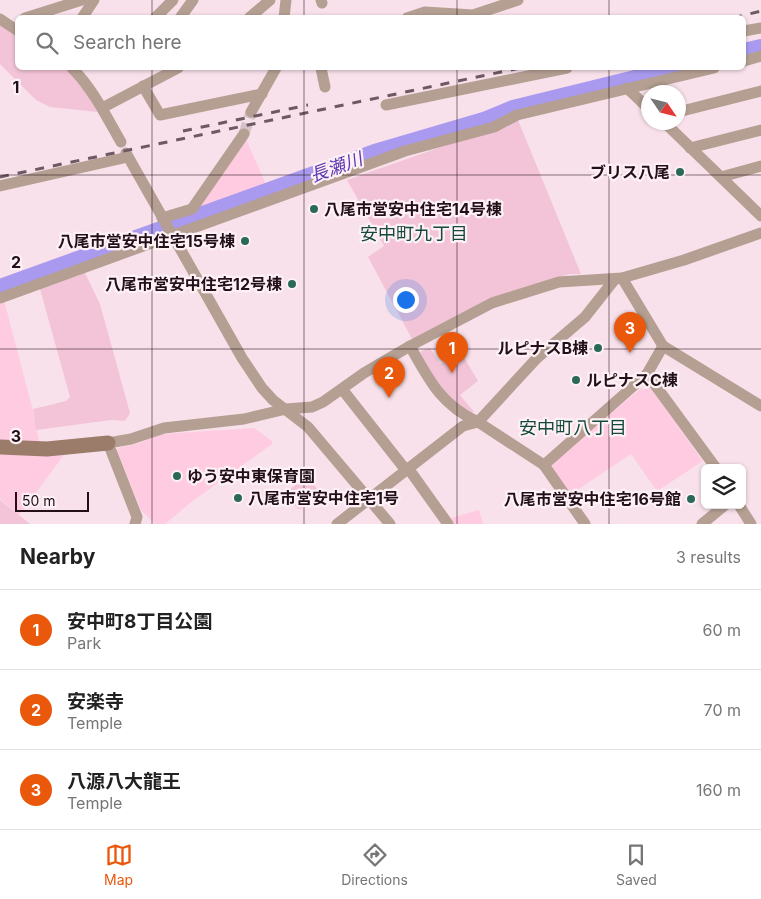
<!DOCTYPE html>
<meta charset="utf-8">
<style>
body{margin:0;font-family:Inter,"Noto Sans JP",sans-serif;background:#f6f6f6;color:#222}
.controls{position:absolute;right:15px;bottom:15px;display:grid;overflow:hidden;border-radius:8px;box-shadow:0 1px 4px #0004}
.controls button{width:45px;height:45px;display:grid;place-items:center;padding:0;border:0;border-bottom:1px solid #e0e0e0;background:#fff;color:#222;font:25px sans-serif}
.compass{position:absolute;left:641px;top:85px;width:45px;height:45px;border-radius:50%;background:#fff;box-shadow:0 1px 4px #0004;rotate:125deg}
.scale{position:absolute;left:15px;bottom:12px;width:74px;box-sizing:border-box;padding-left:5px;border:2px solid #220f18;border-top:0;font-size:14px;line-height:18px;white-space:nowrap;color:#220f18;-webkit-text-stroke:4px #fdf1f6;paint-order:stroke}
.you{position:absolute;left:405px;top:299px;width:18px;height:18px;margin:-12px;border:4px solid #fff;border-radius:50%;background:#1a73e8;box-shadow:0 0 0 8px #1a73e833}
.badge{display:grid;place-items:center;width:32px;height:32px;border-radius:50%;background:#ea580c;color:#fff;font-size:16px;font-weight:700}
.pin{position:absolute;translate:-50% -41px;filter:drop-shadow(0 1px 2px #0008)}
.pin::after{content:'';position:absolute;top:26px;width:18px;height:15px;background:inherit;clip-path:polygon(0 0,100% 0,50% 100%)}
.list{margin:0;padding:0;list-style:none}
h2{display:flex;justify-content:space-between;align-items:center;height:65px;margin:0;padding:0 20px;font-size:21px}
h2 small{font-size:16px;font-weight:400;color:#767676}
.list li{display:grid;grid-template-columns:32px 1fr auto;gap:15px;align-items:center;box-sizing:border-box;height:80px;padding:0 20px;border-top:1px solid #e0e0e0}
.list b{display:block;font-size:19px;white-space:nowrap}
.list p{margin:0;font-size:16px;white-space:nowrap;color:#767676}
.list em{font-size:16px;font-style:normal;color:#767676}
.icon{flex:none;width:28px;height:28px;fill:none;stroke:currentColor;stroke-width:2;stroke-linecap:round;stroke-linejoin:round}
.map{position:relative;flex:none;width:761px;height:524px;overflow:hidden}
.search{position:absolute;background:#fff;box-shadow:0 1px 4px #0004;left:15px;right:15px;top:15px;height:55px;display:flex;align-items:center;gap:12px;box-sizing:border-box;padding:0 18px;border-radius:8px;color:#767676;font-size:19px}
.sheet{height:305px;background:#fff}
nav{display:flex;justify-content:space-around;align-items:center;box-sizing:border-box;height:70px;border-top:1px solid #e0e0e0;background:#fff;font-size:14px;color:#767676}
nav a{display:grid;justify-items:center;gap:2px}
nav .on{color:#ea580c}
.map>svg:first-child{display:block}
</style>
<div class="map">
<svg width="761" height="524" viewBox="0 0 761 524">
<rect width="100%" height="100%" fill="#f8e1ea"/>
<g fill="#ffcbe1">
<path d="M246,139L267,187L195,214L193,211Z"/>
<path d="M4,300L32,407L39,442L0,440V301Z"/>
<path d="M649,386L703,461L657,491L631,454L573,493L567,489L551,467L570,446L642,388L643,390Z"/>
<path d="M254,428L272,441V444L190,503L165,524H155L141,510L117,450L118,448L136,444L162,434Z"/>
<path d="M17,454L64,455L19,515L0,499V455Z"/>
<path d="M479,510L483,524H453L451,518Z"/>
</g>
<g fill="#f3c4d7">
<path d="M0,25L17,37L18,68H65L90,97L97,112L50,107L36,100L0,64Z"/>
<path d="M518,120L581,274H570L491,298L412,339L368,257L384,246L347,180Z"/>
<path d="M85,273L100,304L130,413L125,421L111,420L36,430L33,409L66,401L70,397L40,289Z"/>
<path d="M430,348L440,364L462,354L478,381L460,395L474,412L464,413L437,384L420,357L421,351Z"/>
<path d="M307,476L321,494L304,508L298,509L285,493Z"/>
<path d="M0,500L30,524H0Z"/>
</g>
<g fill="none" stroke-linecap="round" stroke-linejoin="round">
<g stroke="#a99aef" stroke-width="18">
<path d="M744,52L761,48"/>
<path d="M0,288L375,153L484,121L513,109L680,68"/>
</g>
<path stroke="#d8c2ca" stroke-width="11" stroke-dasharray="11 5.5" stroke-linecap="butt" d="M244,134L251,112"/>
<g stroke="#b59f92" stroke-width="11">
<path d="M321,0L322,3"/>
<path d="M25,18L82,0"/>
<path d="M82,18L94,0"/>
<path d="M155,18L173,0"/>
<path d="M180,18L193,0"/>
<path d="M249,18L270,0"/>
<path d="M284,18L286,0"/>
<path d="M407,18L425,12L473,15L518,0"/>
<path d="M0,19L18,31"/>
<path d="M744,31L761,28"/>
<path d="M744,61L761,56"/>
<path d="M72,68C93,89 106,116 121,142"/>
<path d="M321,68L325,87"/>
<path d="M143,86L160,115L262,94"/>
<path d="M627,88L648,108"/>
<path d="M386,105L567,68"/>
<path d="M102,108L178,68"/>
<path d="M251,112L276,68"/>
<path d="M678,112L761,91"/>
<path d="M664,122L761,216"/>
<path d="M690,148L761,130"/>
<path d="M126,153L242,358L262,388L273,400L308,427L390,524"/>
<path d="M721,177L761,166"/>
<path d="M0,186L128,157"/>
<path d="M162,218L192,209L244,134"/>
<path d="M622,278L663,346L761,406"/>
<path d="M0,298L405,151L494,127L517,115L714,68"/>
<path d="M410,346C429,380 441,405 478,422L537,358L585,317L615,279"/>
<path d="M647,374L716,468"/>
<path d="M342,389L405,469"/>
<path d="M544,465L647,374L663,346"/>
<path d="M408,468L448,524"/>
<path d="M739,505L751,524"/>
<path d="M135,524L137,517L108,443L131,439L164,428L244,419L286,409L312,407L323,402L364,373L410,346L492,303L559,282L622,278L684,260L761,233"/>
<path d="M337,524L463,426L478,422L544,465L585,524"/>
<path d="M702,524L725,505"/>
</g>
<path stroke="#9b7b69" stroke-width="15" d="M0,447L47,449L108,443"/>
<g stroke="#6d5962" stroke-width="3" stroke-dasharray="9 9" stroke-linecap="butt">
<path d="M733,18L761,11"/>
<path d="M183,131L308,105"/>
<path d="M0,177L520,68"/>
</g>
</g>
<path fill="none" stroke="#220f18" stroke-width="1" stroke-opacity="0.55" d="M152,0V18M304,0V18M457,0V18M609,0V18M152,68V524M304,68V524M457,68V524M609,68V524M0,175H761M0,349H761"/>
<g fill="#2a6957" stroke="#fdf1f6" stroke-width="2">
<circle cx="680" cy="172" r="5"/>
<circle cx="314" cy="209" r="5"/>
<circle cx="245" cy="241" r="5"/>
<circle cx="292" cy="284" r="5"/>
<circle cx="598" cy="348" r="5"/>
<circle cx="576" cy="380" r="5"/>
<circle cx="177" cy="476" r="5"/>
<circle cx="238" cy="498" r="5"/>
<circle cx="691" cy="499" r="5"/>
</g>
<g text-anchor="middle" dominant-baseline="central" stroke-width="4.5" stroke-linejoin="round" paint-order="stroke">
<g font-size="16" font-weight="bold" fill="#220f18" stroke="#fdf1f6" text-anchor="end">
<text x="670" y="172">ブリス八尾</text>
<text x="324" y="209" text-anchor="start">八尾市営安中住宅14号棟</text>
<text x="235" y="241">八尾市営安中住宅15号棟</text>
<text x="282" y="284">八尾市営安中住宅12号棟</text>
<text x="588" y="348">ルピナスB棟</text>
<text x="586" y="380" text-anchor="start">ルピナスC棟</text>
<text x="187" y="476" text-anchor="start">ゆう安中東保育園</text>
<text x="248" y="498" text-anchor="start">八尾市営安中住宅1号</text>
<text x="681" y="499">八尾市営安中住宅16号館</text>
</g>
<g font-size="18" font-style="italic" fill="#5c38b2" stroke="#fdf1f6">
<text transform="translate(336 167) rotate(-20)">長瀬川</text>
</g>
<g font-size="18" fill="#15493a" stroke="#fdf1f6">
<text x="414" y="233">安中町九丁目</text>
<text x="573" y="427">安中町八丁目</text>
</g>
</g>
<g font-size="16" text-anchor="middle" font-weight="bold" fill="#220f18" stroke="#fdf1f6" stroke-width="4.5" stroke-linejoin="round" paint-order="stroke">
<text x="16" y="93">1</text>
<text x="16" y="268">2</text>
<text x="16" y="442">3</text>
</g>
</svg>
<div class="controls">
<button><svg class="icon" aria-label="layers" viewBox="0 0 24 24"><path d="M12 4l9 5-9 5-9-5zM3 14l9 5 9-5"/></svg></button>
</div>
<svg class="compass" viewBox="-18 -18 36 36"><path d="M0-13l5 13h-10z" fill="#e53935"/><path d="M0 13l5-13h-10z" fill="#767676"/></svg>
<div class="scale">50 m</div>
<div class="you"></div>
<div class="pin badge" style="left:452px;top:373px">1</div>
<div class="pin badge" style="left:389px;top:398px">2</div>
<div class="pin badge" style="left:630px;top:353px">3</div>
<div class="search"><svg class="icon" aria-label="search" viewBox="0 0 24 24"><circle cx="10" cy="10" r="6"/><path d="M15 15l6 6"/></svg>Search here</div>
</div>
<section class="sheet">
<h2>Nearby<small>3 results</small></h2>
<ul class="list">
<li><span class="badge">1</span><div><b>安中町8丁目公園</b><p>Park</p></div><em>60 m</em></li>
<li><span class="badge">2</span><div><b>安楽寺</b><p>Temple</p></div><em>70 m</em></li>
<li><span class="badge">3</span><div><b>八源八大龍王</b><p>Temple</p></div><em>160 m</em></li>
</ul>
</section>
<nav>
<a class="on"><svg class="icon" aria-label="map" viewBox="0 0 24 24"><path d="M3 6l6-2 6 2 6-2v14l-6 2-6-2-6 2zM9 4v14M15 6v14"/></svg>Map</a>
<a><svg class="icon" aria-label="directions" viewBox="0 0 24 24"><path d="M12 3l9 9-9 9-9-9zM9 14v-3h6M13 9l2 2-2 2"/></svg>Directions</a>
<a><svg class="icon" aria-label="saved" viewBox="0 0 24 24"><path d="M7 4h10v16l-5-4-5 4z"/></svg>Saved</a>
</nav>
